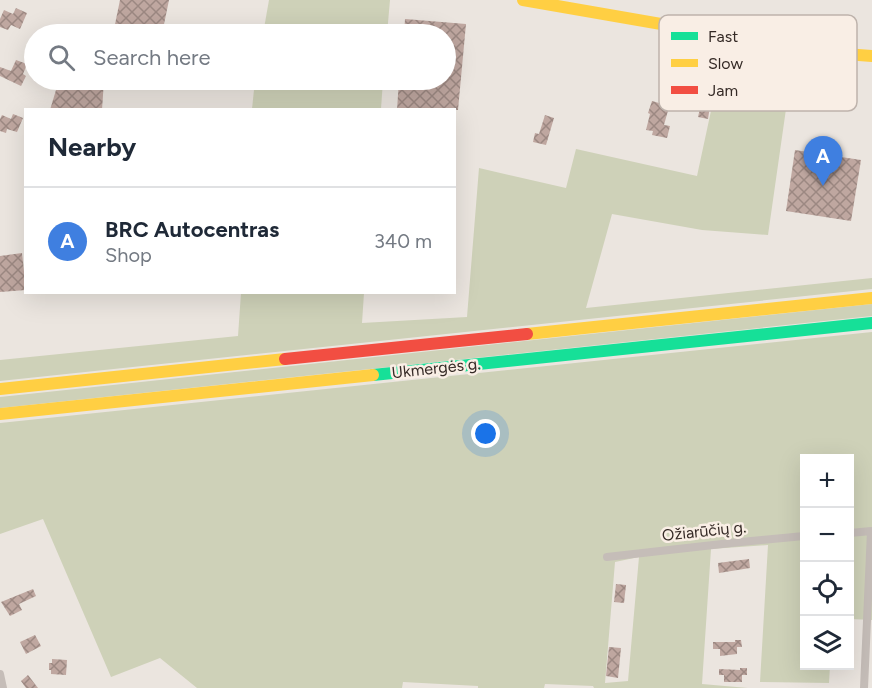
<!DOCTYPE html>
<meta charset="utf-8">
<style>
body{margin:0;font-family:Figtree,sans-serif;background:#f6f6f7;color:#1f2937}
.controls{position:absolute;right:18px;bottom:18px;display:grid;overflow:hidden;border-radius:0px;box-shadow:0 6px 24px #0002}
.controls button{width:54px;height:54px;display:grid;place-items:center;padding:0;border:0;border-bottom:2px solid #e0e1e3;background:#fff;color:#1f2937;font:30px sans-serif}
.you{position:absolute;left:486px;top:434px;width:21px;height:21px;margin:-15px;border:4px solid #fff;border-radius:50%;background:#1a73e8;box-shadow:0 0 0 9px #1a73e833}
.badge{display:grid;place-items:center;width:39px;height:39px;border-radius:50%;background:#756b67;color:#fff;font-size:20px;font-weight:700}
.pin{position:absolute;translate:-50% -50px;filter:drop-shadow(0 2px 3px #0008)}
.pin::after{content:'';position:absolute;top:32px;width:21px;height:18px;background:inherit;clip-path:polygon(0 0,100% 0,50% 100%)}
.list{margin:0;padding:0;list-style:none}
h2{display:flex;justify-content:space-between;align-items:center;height:78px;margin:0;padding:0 24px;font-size:26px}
h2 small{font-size:20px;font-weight:400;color:#747a83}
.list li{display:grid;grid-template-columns:39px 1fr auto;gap:18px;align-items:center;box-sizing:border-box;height:108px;padding:0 24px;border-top:2px solid #e0e1e3}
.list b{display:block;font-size:22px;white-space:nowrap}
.list p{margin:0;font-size:20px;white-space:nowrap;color:#747a83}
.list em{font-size:20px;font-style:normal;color:#747a83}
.icon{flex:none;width:33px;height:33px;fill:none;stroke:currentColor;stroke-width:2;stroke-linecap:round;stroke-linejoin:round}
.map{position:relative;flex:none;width:872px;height:688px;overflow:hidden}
.search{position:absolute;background:#fff;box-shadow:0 6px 24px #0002;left:24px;top:24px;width:432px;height:66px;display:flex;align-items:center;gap:15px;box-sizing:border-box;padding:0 21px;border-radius:33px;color:#747a83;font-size:22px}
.panel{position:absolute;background:#fff;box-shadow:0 6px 24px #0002;left:24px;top:108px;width:432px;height:186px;border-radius:0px}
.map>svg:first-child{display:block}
</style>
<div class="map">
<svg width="872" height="688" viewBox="0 0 872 688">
<defs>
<pattern id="building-cross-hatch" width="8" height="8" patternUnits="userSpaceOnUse" patternTransform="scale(1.5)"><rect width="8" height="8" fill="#bfa7a0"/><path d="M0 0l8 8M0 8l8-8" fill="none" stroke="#9c8882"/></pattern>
</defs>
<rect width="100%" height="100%" fill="#ebe5df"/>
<g fill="#ced1b8" fill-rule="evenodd">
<path d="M269,0H390L387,34H263Z"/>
<path d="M726,41L794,53L768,235L702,230L612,214L586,308L872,278V289L0,381V360L238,336L241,293H364L362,323L467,317L479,168L566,188L576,149L697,176Z"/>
<path d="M255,80H383L381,109H252Z"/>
<path d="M872,304V316L0,408V397Z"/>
<path d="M872,332V620L850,619V458H804V666H830L829,683L760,682L768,545L711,549L702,684L748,688H594L593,686L545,684L544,688H478V686L403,682L402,688H197L160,658L111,677L43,519L0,534V423ZM639,557L628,681L605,683L615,562Z"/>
</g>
<g fill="url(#building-cross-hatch)">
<path d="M120,0H169L162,34H113Z"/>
<path d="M16,8L27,13L20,29L11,25L8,30L0,27V19L4,10L13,14Z"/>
<path d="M405,19L466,24L458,110H397L399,80H446V34H404Z"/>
<path d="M16,60L27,64L23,74L26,76L21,86L0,76V67L11,71Z"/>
<path d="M59,80H104L102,110H50Z"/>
<path d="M662,93L669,96L666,106L669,107L664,125L670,126L667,138L652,135L653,131L646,130L650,114L648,113L652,101L659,103Z"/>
<path d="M701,104L710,106L708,119L698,117Z"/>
<path d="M13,114L23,118L17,132L7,129L6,133L0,131V119L2,115L11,119Z"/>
<path d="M545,115L554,118L546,145L533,142L535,133L539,134Z"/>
<path d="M795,150L861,160L851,221L786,211Z"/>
<path d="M22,253L26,290L0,292V256Z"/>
<path d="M749,559L750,568L719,573L718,563Z"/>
<path d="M616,584L626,585L624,603L614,602Z"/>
<path d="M33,589L36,596L19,604L22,610L10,616L1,602Z"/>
<path d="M35,635L41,646L26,654L20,642Z"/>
<path d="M735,640H741L742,647H737V654L720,656V649H713V642H735Z"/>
<path d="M609,647L621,648L618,678L606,676Z"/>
<path d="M52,659L67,660L66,675L51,674V670H49V663H52Z"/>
<path d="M740,668H747V675H742V682H724V675H719V669L740,670Z"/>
<path d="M28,675L38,688H26L21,681Z"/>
</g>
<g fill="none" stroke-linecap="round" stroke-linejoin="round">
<g stroke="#c5bdb8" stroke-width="8">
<path d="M850,533L871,531L864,688"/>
<path d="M607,557L731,543L804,536"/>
<path d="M0,674L3,688"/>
</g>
<path stroke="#16e098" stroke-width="12" d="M373,375L872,323"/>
<g stroke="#ffcf43" stroke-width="12">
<path d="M523,0L788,46L832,53L872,56"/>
<path d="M527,334L872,298"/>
<path d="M0,389L285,359"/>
<path d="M0,414L373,375"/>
</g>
<path stroke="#f24e42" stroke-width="12" d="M285,359L527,334"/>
</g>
<g text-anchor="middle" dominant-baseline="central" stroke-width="5" stroke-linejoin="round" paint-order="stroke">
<g font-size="16" fill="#352a26" stroke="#f9eee5">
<text transform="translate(436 368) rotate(-6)">Ukmergės g.</text>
<text transform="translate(704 531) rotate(-6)">Ožiarūčių g.</text>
</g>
</g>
<rect x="659" y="15" width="198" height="96" rx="9" fill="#f9eee5" stroke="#beb3ac" stroke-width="1.5"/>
<rect x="671" y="32" width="27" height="8" fill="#16e098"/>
<rect x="671" y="59" width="27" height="8" fill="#ffcf43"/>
<rect x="671" y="86" width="27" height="8" fill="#f24e42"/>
<g font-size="16" fill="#352a26">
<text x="708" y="42">Fast</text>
<text x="708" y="69">Slow</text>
<text x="708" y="96">Jam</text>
</g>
</svg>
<div class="controls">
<button>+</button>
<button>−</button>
<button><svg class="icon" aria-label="locate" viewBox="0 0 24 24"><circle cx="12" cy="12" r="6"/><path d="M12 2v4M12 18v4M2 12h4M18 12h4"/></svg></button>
<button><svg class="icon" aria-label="layers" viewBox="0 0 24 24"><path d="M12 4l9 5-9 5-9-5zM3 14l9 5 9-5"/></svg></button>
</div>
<div class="you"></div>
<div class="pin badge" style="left:823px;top:186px;background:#3f7fe0">A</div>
<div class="search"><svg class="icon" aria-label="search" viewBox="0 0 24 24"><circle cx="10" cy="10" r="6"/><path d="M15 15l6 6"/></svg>Search here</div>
<section class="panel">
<h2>Nearby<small></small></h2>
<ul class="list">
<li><span class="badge" style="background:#3f7fe0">A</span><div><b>BRC Autocentras</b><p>Shop</p></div><em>340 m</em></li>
</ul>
</section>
</div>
